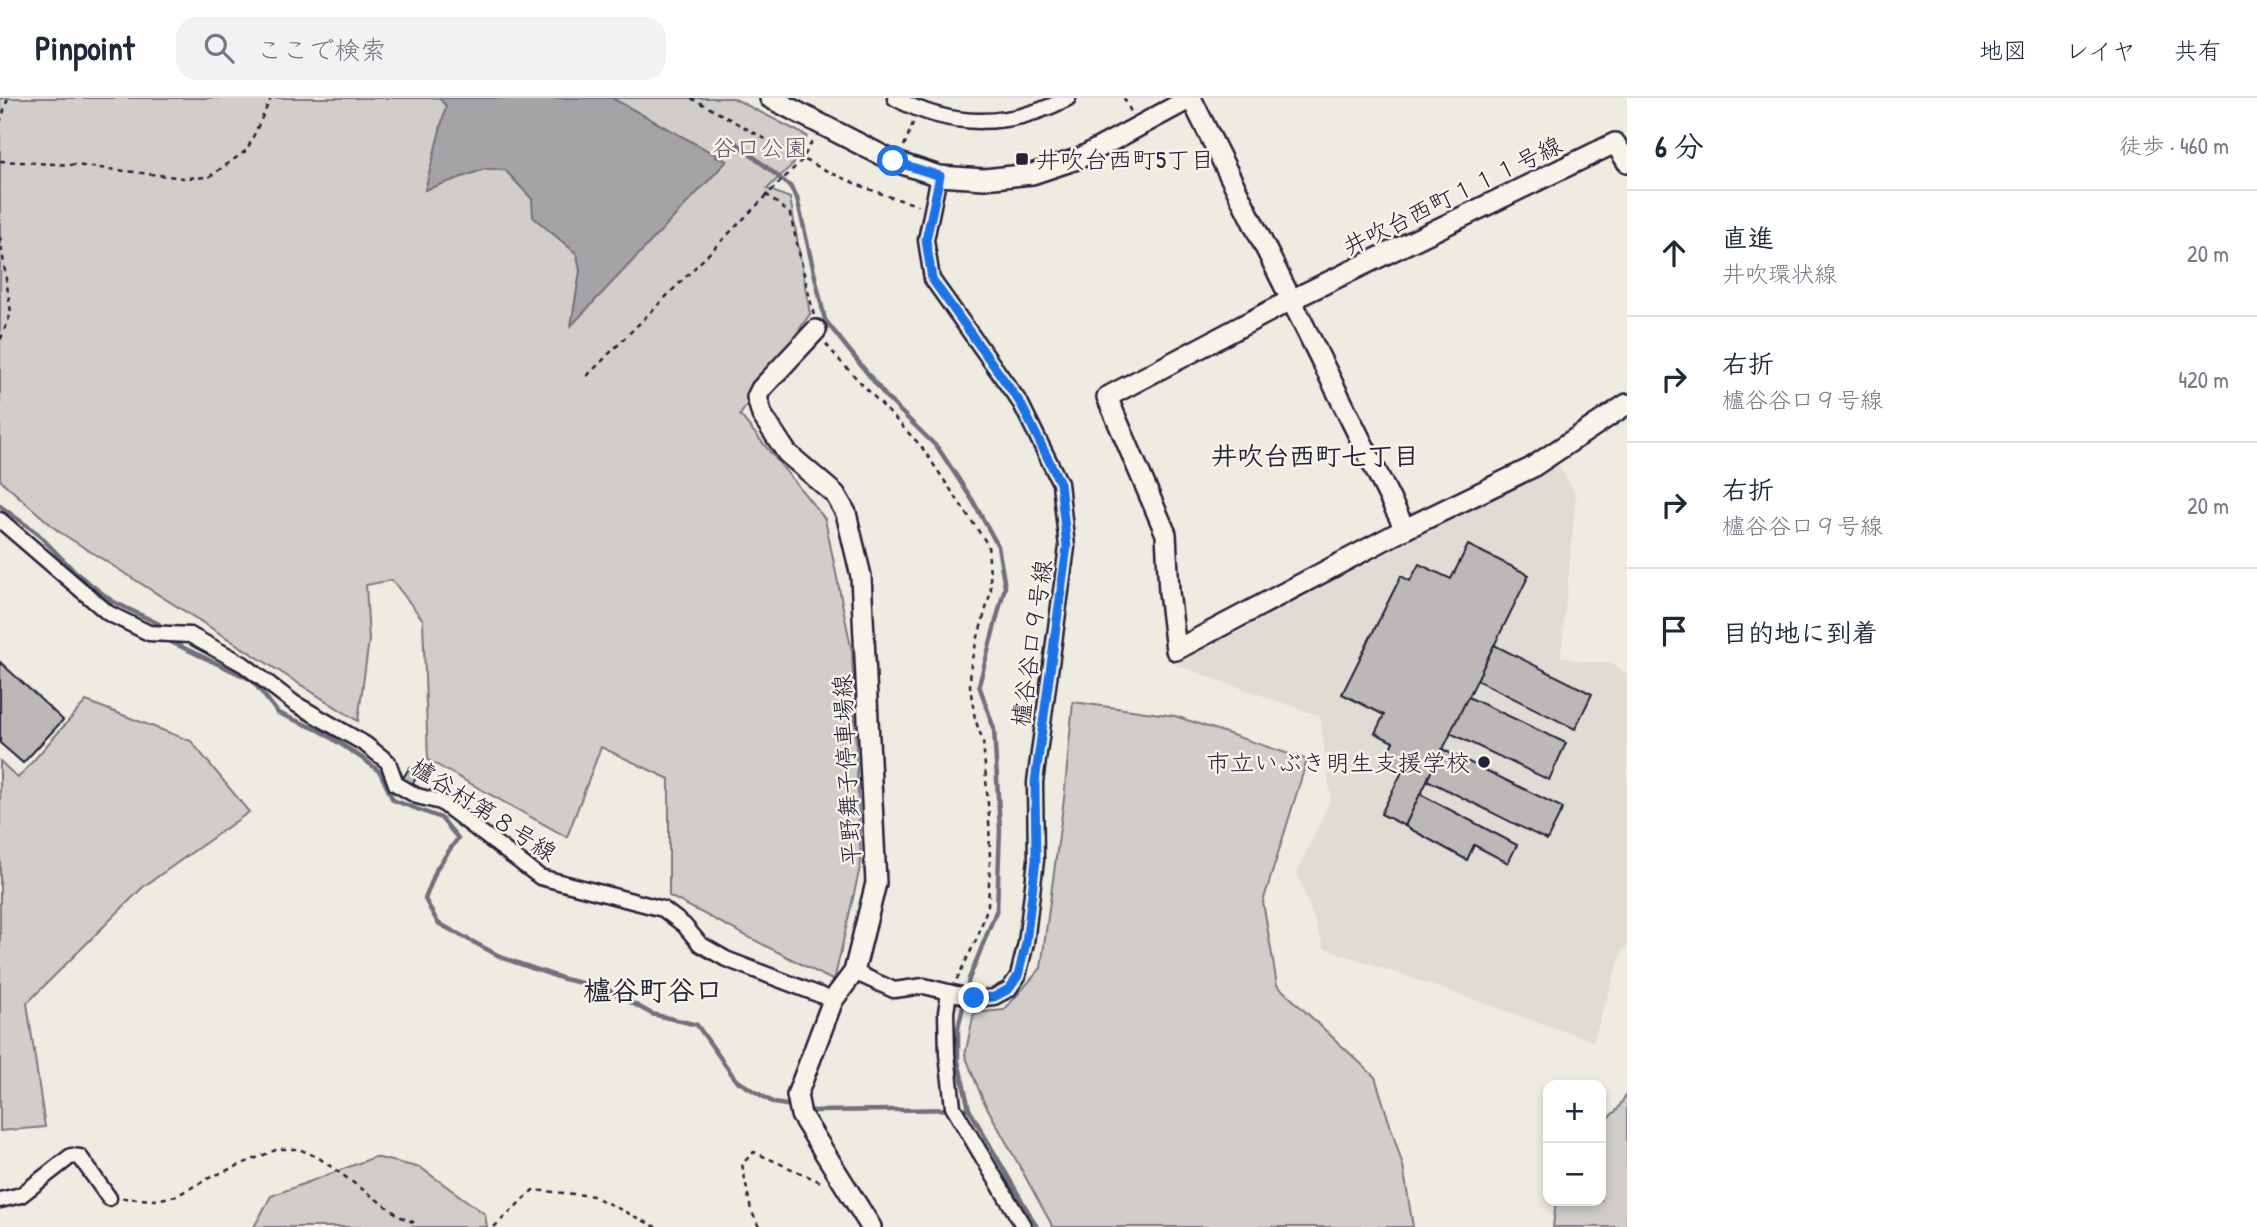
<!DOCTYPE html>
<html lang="ja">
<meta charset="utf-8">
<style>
body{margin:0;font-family:"Patrick Hand","Klee One",sans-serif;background:#f2f2f3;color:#1f2937}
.controls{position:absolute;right:21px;bottom:21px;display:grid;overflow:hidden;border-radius:14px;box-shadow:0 4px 10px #0003}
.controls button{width:63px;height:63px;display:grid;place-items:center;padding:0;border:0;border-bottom:2px solid #e0e1e3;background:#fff;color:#1f2937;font:35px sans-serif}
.stop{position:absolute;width:21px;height:21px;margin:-16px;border:5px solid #1a73e8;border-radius:50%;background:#fff}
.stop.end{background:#1a73e8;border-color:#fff;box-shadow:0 2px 7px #0008}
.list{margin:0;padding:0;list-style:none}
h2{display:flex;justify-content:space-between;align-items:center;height:91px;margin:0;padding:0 28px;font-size:30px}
h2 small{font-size:23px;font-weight:400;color:#747a83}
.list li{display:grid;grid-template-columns:46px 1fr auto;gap:21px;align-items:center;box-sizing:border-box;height:126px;padding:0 28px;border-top:2px solid #e0e1e3}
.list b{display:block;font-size:26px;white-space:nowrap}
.list p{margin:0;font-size:23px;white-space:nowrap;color:#747a83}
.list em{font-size:23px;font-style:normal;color:#747a83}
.icon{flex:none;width:38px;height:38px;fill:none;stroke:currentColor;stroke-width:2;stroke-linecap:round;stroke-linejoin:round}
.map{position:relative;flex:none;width:1627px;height:1129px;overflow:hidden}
header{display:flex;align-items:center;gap:42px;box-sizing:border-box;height:98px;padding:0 35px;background:#fff;border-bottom:2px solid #e0e1e3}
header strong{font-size:33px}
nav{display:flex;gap:38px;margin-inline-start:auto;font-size:24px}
.search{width:490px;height:63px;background:#f2f2f3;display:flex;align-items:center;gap:18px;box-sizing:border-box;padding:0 24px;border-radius:21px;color:#747a83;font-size:26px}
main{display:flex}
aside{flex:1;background:#fff}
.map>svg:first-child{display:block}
</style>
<header>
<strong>Pinpoint</strong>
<div class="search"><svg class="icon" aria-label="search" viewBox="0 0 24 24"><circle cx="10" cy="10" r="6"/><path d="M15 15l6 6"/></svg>ここで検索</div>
<nav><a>地図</a><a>レイヤ</a><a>共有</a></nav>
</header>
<main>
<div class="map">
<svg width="1627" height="1129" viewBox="0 0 1627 1129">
<rect width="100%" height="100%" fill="#eeebe1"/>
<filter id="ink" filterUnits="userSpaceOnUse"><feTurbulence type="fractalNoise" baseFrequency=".0143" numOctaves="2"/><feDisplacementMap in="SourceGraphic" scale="14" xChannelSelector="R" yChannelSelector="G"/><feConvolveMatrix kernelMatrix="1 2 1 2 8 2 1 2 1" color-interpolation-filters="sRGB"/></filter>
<g filter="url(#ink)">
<path fill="#dfdcd4" d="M1557,365L1576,396L1561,558L1582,564H1610L1627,576V848L1623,851L1593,943L1324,850L1297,774L1331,700L1320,618L1176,567Z"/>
<g fill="#d1cdc9" stroke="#7a7882" stroke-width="2">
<path d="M0,0H733L807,38L794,65L767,91L790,100L810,216L740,317L825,421L852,554L861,765L834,883L669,798V681L601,649L567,739L428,662L423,522L392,482L366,487L369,542L358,623L58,433L0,382Z"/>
<path d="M86,603L191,643L249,714L143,789L27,905L45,1029L0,1033V663L18,680Z"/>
<path d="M1073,604L1175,618L1307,662L1263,804L1277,887L1375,979L1403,1068L1413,1129H1053L983,1002L965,957L974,915L1004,912L1041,870L1064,701Z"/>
<path d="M1627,995V1129H1553L1556,1103H1601V1026L1617,1012Z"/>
<path d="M375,1059L421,1070L485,1116L487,1129H254L271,1098Z"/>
</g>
<path fill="#a6a3a6" stroke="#716f7b" stroke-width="2" d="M439,0H612L727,63L571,228L580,173L577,156L533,119L532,101L505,72L485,71L425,92L446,8Z"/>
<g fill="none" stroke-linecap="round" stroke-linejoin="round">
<g stroke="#716f7b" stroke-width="4.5">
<path d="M717,58L735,44L790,88L797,100L825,222L888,301L938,350L973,403L998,448L1005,489L979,587L994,631L1000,731L997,811L969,881L958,931V963L969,1011L1037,1129"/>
<path d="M0,408L37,435L76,475L112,503L159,526L162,531"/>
<path d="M167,539L171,544L252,582L278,615L321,633L365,662L380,674L393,702L441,720L458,740L437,770L425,801L438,825L503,860L564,881L607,891L652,916L697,927L736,982L774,1005L792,1008"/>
<path d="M804,1011L814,1013L969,1011"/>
</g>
</g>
<g fill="#bbb8b7" stroke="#22223b" stroke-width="2">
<path d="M1468,447L1529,477L1405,728L1381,716L1402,674L1382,665L1393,644L1375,635L1384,617L1342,596L1401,478L1410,483L1419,466L1451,481Z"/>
<path d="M1494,547L1592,596L1575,631L1477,582Z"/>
<path d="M0,564L63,622L23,665L0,645Z"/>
<path d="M1468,599L1566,645L1549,682L1450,635Z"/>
<path d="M1442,651L1563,710L1547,742L1427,682Z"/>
<path d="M410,669L420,675L410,689L401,683Z"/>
<path d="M1420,696L1517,747L1508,765L1474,747L1467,762L1405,728Z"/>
</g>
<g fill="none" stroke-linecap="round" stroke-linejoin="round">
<defs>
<g id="street">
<path d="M895,0C952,31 1011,30 1068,0"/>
<path d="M0,422L108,515L149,535L190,537L243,566L294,605L365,646L388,664L396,686L417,698L441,704L540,779L663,811L684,827L700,846L726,861L833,902"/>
<path d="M854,874L894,892L924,888L977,901L994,899L1009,891L1018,878L1026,845L1036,762L1035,684L1067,449L1060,385L1021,306L932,181L926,142L939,78"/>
<path d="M949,895L946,914L947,956L953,1009L1024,1129"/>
<path d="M0,1102L21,1097L71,1058L80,1059L109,1100"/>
</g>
<g id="secondary">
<path d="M770,0L893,63L939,78L984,81L1032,76L1080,60L1191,0"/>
<path d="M1191,0L1405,431"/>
<path d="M1627,64L1615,45L1291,202L1107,299L1166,436L1169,494L1176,552L1405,431L1531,370L1627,306"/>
<path d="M816,232L761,291L757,299L762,317L787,355L835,396L846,415L861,478L876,785L854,874L833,902L797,997L801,1017L871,1129"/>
</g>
</defs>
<use href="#street" stroke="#22223b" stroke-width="19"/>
<use href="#secondary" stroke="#22223b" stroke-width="24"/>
<g stroke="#22223b" stroke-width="2.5" stroke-dasharray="5 5" stroke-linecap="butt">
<path d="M691,0C764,39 837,86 918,107"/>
<path d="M1124,0L1132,16"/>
<path d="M0,25L8,0"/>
<path d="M904,48L913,25"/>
<path d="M0,63L75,67L184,80L209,79L247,52L271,0"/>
<path d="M766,96L790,116L814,218"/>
<path d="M0,139L11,215L0,243"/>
<path d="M826,246L841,264L921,348L988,447L991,493L971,564L970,588L975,621L983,643L989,719L990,764L988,807L978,838L956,883"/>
<path d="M587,278L802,62L814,40"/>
<path d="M122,1100L155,1102L176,1098L211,1079L278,1051H299L319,1060L401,1119L413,1124L414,1129"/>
<path d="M494,1129L533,1092L593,1098L656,1129"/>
<path d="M759,1129L751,1112L742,1066L754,1054L823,1085"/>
</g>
<use href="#street" stroke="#f7f3e8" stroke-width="14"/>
<use href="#secondary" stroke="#f7f3e8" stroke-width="19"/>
</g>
</g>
<g fill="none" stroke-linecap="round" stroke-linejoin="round" filter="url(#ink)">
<path stroke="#1a73e8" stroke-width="9" d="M893,63L940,78L926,142L932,181L1021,306L1060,385L1067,449L1035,684L1036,762L1026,845L1018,878L1009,891L994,899L974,900"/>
</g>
<g fill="#22223b" stroke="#f7f3e8" stroke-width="2.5">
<rect x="1015" y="54" width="14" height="14" rx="3.5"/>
<circle cx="1484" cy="664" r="7"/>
</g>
<g text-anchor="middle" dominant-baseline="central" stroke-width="5" stroke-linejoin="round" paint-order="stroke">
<g font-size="24" fill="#575566" stroke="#f7f3e8">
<text x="760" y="49">谷口公園</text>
</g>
<g font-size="24" fill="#22223b" stroke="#f7f3e8" text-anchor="start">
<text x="1036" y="61">井吹台西町5丁目</text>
<text x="1470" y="664" text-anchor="end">市立いぶき明生支援学校</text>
</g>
<g font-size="24" fill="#22223b" stroke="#f7f3e8">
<text transform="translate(1452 97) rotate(-26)">井吹台西町１１１号線</text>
<text transform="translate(1031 545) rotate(-82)">櫨谷谷口９号線</text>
<text transform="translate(846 672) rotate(-93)">平野舞子停車場線</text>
<text transform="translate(484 711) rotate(33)">櫨谷村第８号線</text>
</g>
<g font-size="26" font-weight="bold" fill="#22223b" stroke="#f7f3e8">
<text x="1315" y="357">井吹台西町七丁目</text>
</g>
<g font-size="28" font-weight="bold" fill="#22223b" stroke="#f7f3e8">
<text x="653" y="892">櫨谷町谷口</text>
</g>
</g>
</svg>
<div class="controls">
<button>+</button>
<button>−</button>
</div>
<div class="stop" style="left:893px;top:63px"></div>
<div class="stop end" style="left:974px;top:900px"></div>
</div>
<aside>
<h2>6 分<small>徒歩 · 460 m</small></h2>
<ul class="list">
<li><svg class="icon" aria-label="ahead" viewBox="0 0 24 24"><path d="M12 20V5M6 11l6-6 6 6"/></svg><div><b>直進</b><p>井吹環状線</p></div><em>20 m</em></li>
<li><svg class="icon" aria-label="right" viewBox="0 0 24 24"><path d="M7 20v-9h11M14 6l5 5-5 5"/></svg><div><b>右折</b><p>櫨谷谷口９号線</p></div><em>420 m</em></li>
<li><svg class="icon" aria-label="right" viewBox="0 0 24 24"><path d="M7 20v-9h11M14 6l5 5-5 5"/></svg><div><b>右折</b><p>櫨谷谷口９号線</p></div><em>20 m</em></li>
<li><svg class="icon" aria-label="arrive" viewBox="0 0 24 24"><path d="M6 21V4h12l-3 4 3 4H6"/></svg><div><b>目的地に到着</b></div></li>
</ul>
</aside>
</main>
